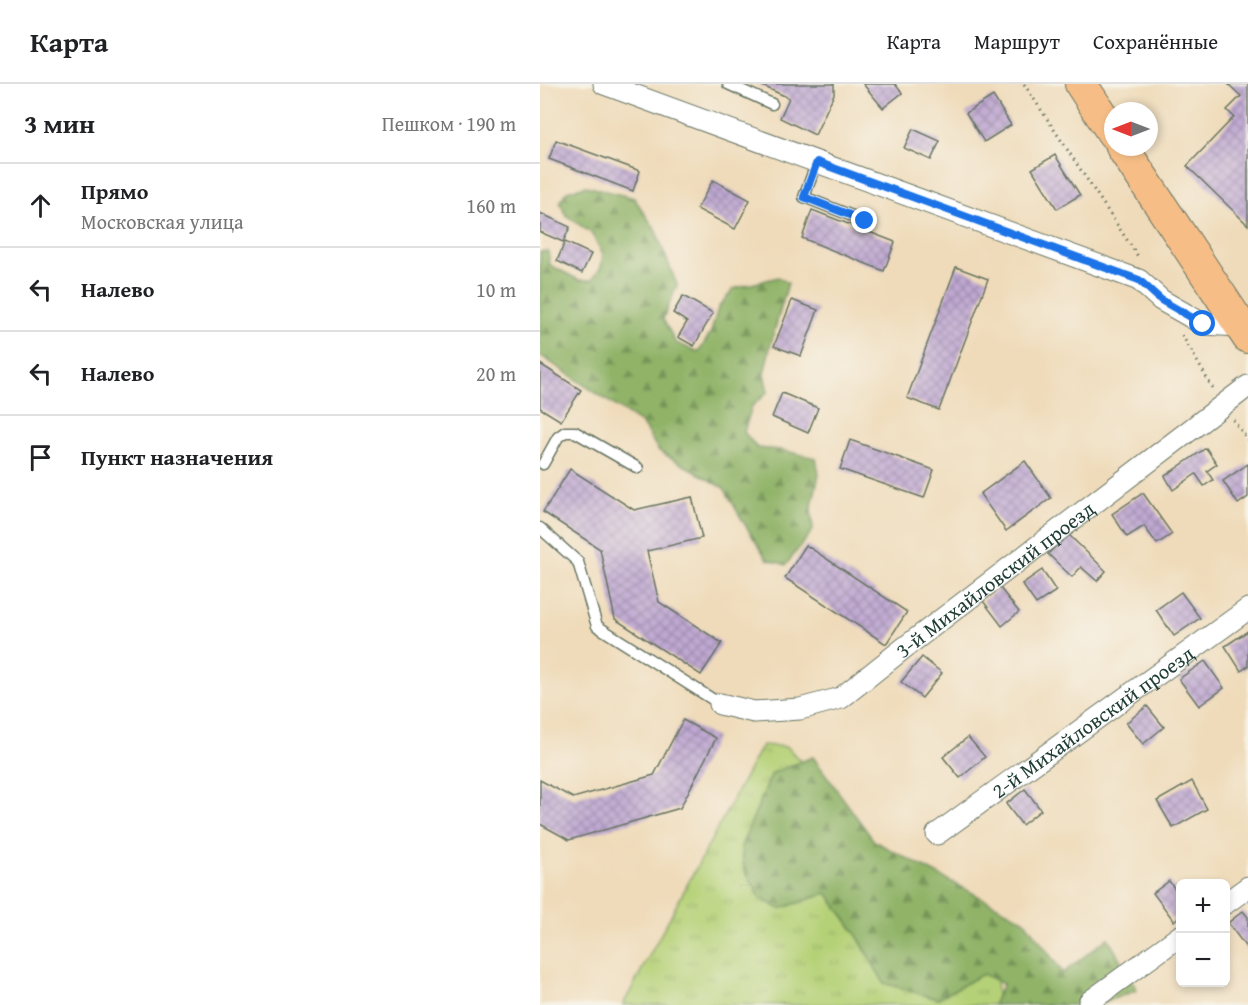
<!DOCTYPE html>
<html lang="ru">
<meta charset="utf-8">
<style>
body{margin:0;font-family:"Gentium Book Plus",serif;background:#f6f6f6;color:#202124}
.controls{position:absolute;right:18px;bottom:18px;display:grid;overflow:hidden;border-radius:9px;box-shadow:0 3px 9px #0003}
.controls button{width:54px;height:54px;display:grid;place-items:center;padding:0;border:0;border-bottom:2px solid #e0e0e0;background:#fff;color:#202124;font:30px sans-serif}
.compass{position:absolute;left:564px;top:18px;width:54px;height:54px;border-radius:50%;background:#fff;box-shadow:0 3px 9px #0003;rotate:270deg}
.stop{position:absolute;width:18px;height:18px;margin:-14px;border:4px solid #1a73e8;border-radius:50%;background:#fff}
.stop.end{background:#1a73e8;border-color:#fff;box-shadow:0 2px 6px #0008}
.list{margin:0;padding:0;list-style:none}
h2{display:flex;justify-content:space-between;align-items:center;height:78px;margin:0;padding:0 24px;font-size:26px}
h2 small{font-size:20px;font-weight:400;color:#757577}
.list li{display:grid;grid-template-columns:39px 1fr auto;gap:18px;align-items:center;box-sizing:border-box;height:84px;padding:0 24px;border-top:2px solid #e0e0e0}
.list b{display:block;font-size:22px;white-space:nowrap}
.list p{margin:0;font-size:20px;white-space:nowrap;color:#757577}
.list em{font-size:20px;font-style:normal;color:#757577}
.icon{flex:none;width:33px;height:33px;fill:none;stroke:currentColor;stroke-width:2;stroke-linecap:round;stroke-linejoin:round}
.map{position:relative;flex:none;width:708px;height:921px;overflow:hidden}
header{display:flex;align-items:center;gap:36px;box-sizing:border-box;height:84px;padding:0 30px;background:#fff;border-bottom:2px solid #e0e0e0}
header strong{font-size:28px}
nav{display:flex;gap:33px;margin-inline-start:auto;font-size:21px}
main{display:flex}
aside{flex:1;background:#fff}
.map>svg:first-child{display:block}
</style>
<header>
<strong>Карта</strong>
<nav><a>Карта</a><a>Маршрут</a><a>Сохранённые</a></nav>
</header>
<main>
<aside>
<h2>3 мин<small>Пешком · 190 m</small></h2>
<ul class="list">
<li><svg class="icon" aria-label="ahead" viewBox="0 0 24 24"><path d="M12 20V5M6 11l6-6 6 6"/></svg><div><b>Прямо</b><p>Московская улица</p></div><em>160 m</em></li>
<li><svg class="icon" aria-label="left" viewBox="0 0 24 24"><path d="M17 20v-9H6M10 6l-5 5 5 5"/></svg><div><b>Налево</b></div><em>10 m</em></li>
<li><svg class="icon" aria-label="left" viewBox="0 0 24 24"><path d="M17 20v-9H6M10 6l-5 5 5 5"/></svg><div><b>Налево</b></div><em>20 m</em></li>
<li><svg class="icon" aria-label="arrive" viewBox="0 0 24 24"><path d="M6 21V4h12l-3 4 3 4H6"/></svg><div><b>Пункт назначения</b></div></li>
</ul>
</aside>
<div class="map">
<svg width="708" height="921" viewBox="0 0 708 921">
<defs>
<pattern id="grass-tufts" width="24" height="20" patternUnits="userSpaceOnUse" patternTransform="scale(1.5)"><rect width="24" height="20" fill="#b5d177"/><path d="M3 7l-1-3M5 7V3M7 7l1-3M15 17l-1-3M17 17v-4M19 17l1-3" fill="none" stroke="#9bb468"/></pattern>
<pattern id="forest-firs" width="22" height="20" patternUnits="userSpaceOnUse" patternTransform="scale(1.5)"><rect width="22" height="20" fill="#90b368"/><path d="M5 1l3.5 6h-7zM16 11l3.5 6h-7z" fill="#759356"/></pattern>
<pattern id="building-cross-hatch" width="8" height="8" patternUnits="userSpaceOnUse" patternTransform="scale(1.5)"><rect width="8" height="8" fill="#bfa8d2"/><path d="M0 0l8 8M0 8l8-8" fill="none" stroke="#9b8aab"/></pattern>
</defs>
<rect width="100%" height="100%" fill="#f7f3e8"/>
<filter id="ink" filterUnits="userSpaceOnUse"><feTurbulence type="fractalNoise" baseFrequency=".0167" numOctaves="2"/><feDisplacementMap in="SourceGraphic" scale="12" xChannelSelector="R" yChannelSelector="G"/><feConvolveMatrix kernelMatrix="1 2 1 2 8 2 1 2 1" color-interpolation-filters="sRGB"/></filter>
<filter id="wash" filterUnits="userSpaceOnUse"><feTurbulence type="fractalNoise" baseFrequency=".008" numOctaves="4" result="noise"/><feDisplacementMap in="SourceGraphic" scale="24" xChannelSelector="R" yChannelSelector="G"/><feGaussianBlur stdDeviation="1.35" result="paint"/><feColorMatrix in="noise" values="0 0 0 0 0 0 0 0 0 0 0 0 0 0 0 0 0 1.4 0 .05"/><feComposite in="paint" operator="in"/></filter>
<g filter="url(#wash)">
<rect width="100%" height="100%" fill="#efdbba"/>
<path fill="url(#grass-tufts)" stroke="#6a8756" stroke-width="1.5" d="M222,661L247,663L267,684L311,748L454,869L458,921H83Z"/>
<g fill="url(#forest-firs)" stroke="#58784e" stroke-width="1.5">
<path d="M46,102L94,114L115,145L137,201L123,235L136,259L159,268L171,248L178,224L193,205L238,193L248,199L231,259L224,290L228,308L212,322L204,348L217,364L241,366L276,374L279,390L271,426L273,446L246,481L227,475L204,439L184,404L119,367L102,340L0,271V168L8,167L10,181L39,196H52L61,183L63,170L51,149L26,131L20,118L27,107Z"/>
<path d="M273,673L334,757L484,836L523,889L568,854L597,906L557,921H453L463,900L443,890L397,915L344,899L316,850L287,809L240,825L220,814L204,785L201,762L232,689Z"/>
</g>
<g id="blocks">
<g fill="url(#building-cross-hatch)">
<path d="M218,0H294V10L275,51L240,34L249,14Z"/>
<path d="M323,0H355L362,9L343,24Z"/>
<path d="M688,0H708V141L647,82L694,33L687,26L701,12Z"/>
<path d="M453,12L471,41L444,58L426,29Z"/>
<path d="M373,45L400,57L391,76L364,64Z"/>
<path d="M16,56L100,87L93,107L9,75Z"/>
<path d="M515,71L540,111L517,125L492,85Z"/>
<path d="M173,96L210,116L195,145L157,125Z"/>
<path d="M272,126L355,158L344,187L262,154Z"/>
<path d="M0,129L30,143L23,158L0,148Z"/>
<path d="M25,158L51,170L42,189L17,177Z"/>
<path d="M416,183L448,195L399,326L367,314Z"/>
<path d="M143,212L173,229L154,262L138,253L147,238L133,229Z"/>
<path d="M252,216L278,226L261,272L234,262Z"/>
<path d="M0,280L41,306L21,337L0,324Z"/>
<path d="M242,309L278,324L268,349L232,333Z"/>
<path d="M310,356L394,386L384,414L300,385Z"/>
<path d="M666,364L677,380L667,387L673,396L664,402L656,390L633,406L625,392Z"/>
<path d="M485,377L511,414L466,447L440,410Z"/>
<path d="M708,380V413L698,420L683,397Z"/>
<path d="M30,385L94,426L152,413L162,454L107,467L119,518L182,559L161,591L75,535L60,465L3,428Z"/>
<path d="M603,409L632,450L617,460L604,442L587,453L572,430Z"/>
<path d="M528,450L566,487L557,497L541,483L532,493L508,470Z"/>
<path d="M266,461L367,528L346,560L245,494Z"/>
<path d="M502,486L516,507L496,520L482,500Z"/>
<path d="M460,504L479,528L462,542L443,517Z"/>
<path d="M641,508L660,534L634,552L616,526Z"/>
<path d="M708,547V582L701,587L685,562Z"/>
<path d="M382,573L402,589L382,614L361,598Z"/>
<path d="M665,577L684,604L659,622L639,595Z"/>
<path d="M607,622L624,643L603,660L586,639Z"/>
<path d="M143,636L176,654L140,724L29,756L0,740V696L33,714L114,691Z"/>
<path d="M428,653L445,673L420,694L403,673Z"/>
<path d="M652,697L667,725L633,744L617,717Z"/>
<path d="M485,705L501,726L482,741L466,720Z"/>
<path d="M629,797L640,812V832L634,837L613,809Z"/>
<path d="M703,827L708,833V866L688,839Z"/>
</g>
</g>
</g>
<g filter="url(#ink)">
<use href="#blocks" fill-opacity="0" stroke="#687463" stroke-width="1.5"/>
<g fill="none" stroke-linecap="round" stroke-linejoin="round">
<defs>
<g id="lane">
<path d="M188,0L232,20"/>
<path d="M277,78L264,113L325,137"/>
<path d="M3,380L18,353L25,348H35L98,384"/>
<path d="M0,444L38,478L57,542L180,620"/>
</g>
<g id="street">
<path d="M64,0L599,196L621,216L663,240L700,242"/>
<path id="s1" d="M180,620L214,628L260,625L301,614L364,564L708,302"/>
<path id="s2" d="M397,750L708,525"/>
<path d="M686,819L708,803"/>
<path d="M549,918L640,852"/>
</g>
<g id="primary">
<path d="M541,0L573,49"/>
<path d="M582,63L708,253"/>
</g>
</defs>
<use href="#lane" stroke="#687463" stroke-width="13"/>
<use href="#street" stroke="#687463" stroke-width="23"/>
<use href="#primary" stroke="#687463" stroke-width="34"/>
<g stroke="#687463" stroke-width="3" stroke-dasharray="1.5 4.5" stroke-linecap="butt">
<path d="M484,0L599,174"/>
<path d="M642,251L673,305"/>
<path d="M693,336L708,356"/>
</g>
<use href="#lane" stroke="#fff" stroke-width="10"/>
<use href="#street" stroke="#fff" stroke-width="21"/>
<use href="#primary" stroke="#f6be86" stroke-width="32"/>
</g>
</g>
<g fill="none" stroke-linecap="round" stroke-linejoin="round" filter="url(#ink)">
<path stroke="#1a73e8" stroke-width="8" d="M325,137L264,113L277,78L599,196L621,216L663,240"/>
</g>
<g text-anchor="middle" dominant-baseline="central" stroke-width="6" stroke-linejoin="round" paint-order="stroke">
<g font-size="21" fill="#1f3d34" stroke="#f7f3e8">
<text stroke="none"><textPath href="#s1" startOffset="318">3-й Михайловский проезд</textPath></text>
<text stroke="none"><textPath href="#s2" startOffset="192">2-й Михайловский проезд</textPath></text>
</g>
</g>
</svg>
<div class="controls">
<button>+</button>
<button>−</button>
</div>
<svg class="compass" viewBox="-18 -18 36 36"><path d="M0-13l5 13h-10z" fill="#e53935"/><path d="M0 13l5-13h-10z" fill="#757577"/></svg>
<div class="stop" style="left:663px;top:240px"></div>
<div class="stop end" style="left:325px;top:137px"></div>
</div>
</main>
